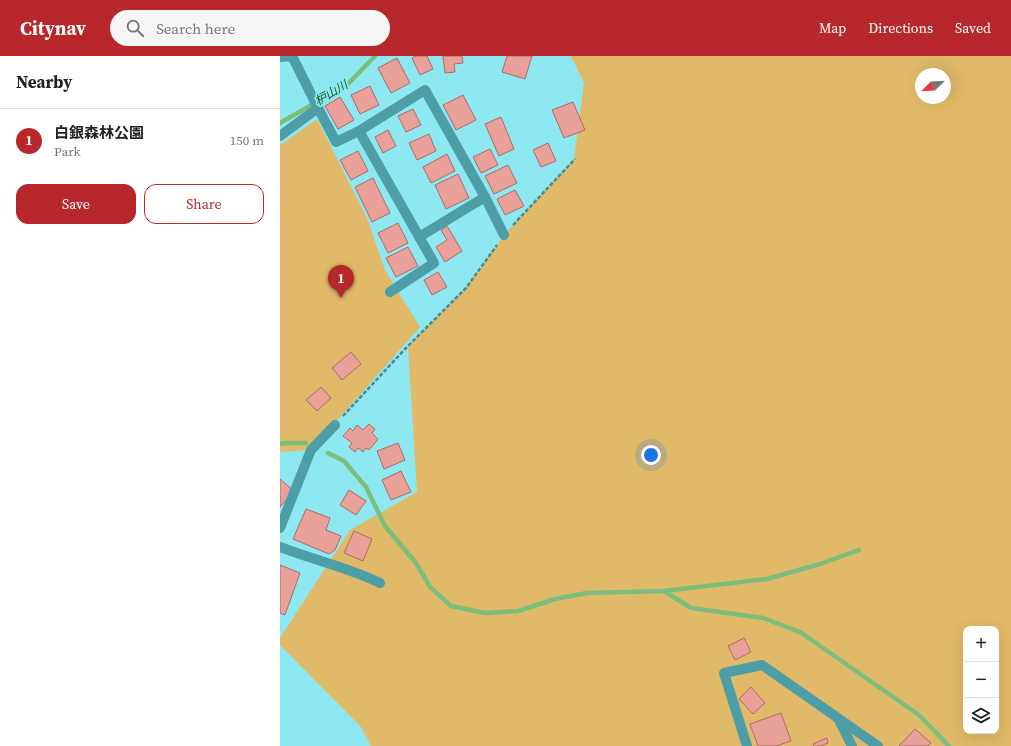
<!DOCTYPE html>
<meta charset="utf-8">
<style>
body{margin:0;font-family:"Source Serif 4","Noto Sans JP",serif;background:#f6f6f6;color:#202124}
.controls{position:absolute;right:12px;bottom:12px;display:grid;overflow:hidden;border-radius:8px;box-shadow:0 4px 16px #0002}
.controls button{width:36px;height:36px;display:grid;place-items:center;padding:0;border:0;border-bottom:1px solid #e0e0e0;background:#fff;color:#202124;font:20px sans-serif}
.compass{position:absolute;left:635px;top:12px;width:36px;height:36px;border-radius:50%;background:#fff;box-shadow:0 4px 16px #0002;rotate:246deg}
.you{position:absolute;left:371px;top:399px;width:14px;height:14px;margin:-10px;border:3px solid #fff;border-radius:50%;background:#1a73e8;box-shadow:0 0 0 6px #1a73e833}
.badge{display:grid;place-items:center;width:26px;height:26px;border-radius:50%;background:#b8272c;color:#fff;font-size:13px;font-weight:700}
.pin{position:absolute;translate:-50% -33px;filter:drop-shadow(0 1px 2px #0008)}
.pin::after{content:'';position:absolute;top:21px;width:14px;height:12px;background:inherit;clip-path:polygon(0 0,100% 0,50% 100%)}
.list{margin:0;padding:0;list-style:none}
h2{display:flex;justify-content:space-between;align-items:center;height:52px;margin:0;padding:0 16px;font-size:17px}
h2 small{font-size:13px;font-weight:400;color:#757577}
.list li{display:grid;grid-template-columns:26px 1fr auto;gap:12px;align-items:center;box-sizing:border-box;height:64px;padding:0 16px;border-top:1px solid #e0e0e0}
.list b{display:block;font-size:15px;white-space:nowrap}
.list p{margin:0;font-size:13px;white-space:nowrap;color:#757577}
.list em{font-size:13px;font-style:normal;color:#757577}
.actions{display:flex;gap:8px;padding:12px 16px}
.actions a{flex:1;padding:9px 0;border:1px solid #b8272c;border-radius:12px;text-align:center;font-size:14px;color:#b8272c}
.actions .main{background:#b8272c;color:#fff}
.icon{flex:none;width:22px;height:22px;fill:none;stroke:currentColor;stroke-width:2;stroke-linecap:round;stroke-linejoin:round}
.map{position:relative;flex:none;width:731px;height:690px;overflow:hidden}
header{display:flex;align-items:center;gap:24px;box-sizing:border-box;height:56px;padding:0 20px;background:#b8272c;color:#fff}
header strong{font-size:19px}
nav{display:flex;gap:22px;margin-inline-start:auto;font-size:14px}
.search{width:280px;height:36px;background:#f6f6f6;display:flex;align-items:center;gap:10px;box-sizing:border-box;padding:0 14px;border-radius:22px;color:#757577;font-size:15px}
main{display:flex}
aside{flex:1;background:#fff}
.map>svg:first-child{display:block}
</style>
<header>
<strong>Citynav</strong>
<div class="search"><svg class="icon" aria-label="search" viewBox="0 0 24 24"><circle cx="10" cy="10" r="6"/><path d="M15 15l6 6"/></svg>Search here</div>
<nav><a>Map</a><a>Directions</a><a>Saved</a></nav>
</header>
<main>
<aside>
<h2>Nearby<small></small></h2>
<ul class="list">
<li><span class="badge">1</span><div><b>白銀森林公園</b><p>Park</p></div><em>150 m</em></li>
</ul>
<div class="actions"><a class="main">Save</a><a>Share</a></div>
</aside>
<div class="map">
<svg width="731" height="690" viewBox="0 0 731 690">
<rect width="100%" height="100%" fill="#8de8f2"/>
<g fill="#e0ba68" fill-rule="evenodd">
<path d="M291,0H731V690H91L81,671L0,589V582L70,474L137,436L128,290L186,232L224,179L294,103L304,27ZM641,18H665V42H641ZM686,573H716V675H686Z"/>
<path d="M37,63L87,162L105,214L140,271L31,394L0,396V89Z"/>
</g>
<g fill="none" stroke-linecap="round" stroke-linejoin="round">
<g stroke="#7abd7c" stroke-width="4.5">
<path d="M0,67L68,28L95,0"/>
<path d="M0,388L7,387H26"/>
<path d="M48,397L64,405L86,431L105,470L136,507L150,531L171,550L205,557L238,555L275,543L307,537L384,535L487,523L540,508L579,494"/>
<path d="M384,535L411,552L483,562L520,576L639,659L669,690"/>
</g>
</g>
<g fill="#e8a099" stroke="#ae6a65">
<path d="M136,0H147L153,13L140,19L132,2Z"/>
<path d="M163,0H182L183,7L174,8L175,16L165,17Z"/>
<path d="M227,0H252L245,23L222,16Z"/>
<path d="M117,2L130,27L111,37L98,12Z"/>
<path d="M90,30L99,49L80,58L71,39Z"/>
<path d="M183,39L196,64L176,74L163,49Z"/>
<path d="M60,41L74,64L58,73L45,50Z"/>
<path d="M293,46L305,74L284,82L272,54Z"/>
<path d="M133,53L141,69L126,76L118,60Z"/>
<path d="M221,61L234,93L219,100L205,68Z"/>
<path d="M108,74L116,90L103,97L95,81Z"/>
<path d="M149,78L156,95L137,104L129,87Z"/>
<path d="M268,87L276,105L261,111L253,94Z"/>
<path d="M210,93L218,109L201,117L193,101Z"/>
<path d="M78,95L88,115L71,124L60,104Z"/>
<path d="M167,98L175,115L151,127L143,111Z"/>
<path d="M228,109L237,127L214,138L205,120Z"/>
<path d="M178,118L189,142L166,153L155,129Z"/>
<path d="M93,122L110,157L92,166L75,131Z"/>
<path d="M235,134L244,150L225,159L217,143Z"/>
<path d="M118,167L128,187L108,197L98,177Z"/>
<path d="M167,170L182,195L165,206L156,191L167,184L161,174Z"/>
<path d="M128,191L138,210L116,221L106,202Z"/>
<path d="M158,216L167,231L152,239L144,224Z"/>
<path d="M71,296L81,308L62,324L52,312Z"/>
<path d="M41,331L51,342L37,355L26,344Z"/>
<path d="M89,368L95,373L92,377L98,383L89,394L86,392L83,396L78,392L75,396L69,391L72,387L63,380L70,372L73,375L77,369L83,374Z"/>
<path d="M118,387L125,404L104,413L97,395Z"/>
<path d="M121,415L131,436L111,444L102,424Z"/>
<path d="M0,423L14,435L0,451Z"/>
<path d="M69,434L86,445L76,459L60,449Z"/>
<path d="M26,453L50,462L46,474L61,480L55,494L49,498L13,483Z"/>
<path d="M74,475L92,483L83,505L64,497Z"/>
<path d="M0,509L20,517L5,559L0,557Z"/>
<path d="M464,582L471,596L455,604L448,590Z"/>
<path d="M471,631L485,647L473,658L459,643Z"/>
<path d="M501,657L511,685L496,690H478L470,668Z"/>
<path d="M635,673L651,687L648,690H619Z"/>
<path d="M547,682L548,687L540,690H534L533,688Z"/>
</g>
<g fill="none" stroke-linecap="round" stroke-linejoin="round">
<g stroke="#4c8a91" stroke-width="2.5" stroke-dasharray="4 2" stroke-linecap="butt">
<path d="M233,169L295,103"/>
<path d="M63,360L125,293L186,232L217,189"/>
</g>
<g stroke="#4e9ea7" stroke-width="10">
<path d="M0,1L12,0L38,52"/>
<path d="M79,75L154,207L110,236"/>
<path d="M0,80L38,52L56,86L79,75L145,34L205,141L139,181"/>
<path d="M205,141L224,179"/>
<path d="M0,472L31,394L55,369"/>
<path d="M0,491C33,504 68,511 100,527"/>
<path d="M559,664L572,690"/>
<path d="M467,690L444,617L482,609L598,690"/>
</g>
</g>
<g text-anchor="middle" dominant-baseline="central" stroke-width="3.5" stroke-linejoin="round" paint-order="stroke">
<g font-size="12" font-style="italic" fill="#145b1d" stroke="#8de8f2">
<text transform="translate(51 37) rotate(-31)">枦山川</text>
</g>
</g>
</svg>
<div class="controls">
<button>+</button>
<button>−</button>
<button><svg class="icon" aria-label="layers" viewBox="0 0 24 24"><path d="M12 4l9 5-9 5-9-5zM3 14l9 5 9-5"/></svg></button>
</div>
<svg class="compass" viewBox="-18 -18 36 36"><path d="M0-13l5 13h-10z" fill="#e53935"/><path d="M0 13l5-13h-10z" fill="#757577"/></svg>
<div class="you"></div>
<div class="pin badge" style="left:61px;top:242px">1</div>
</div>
</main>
